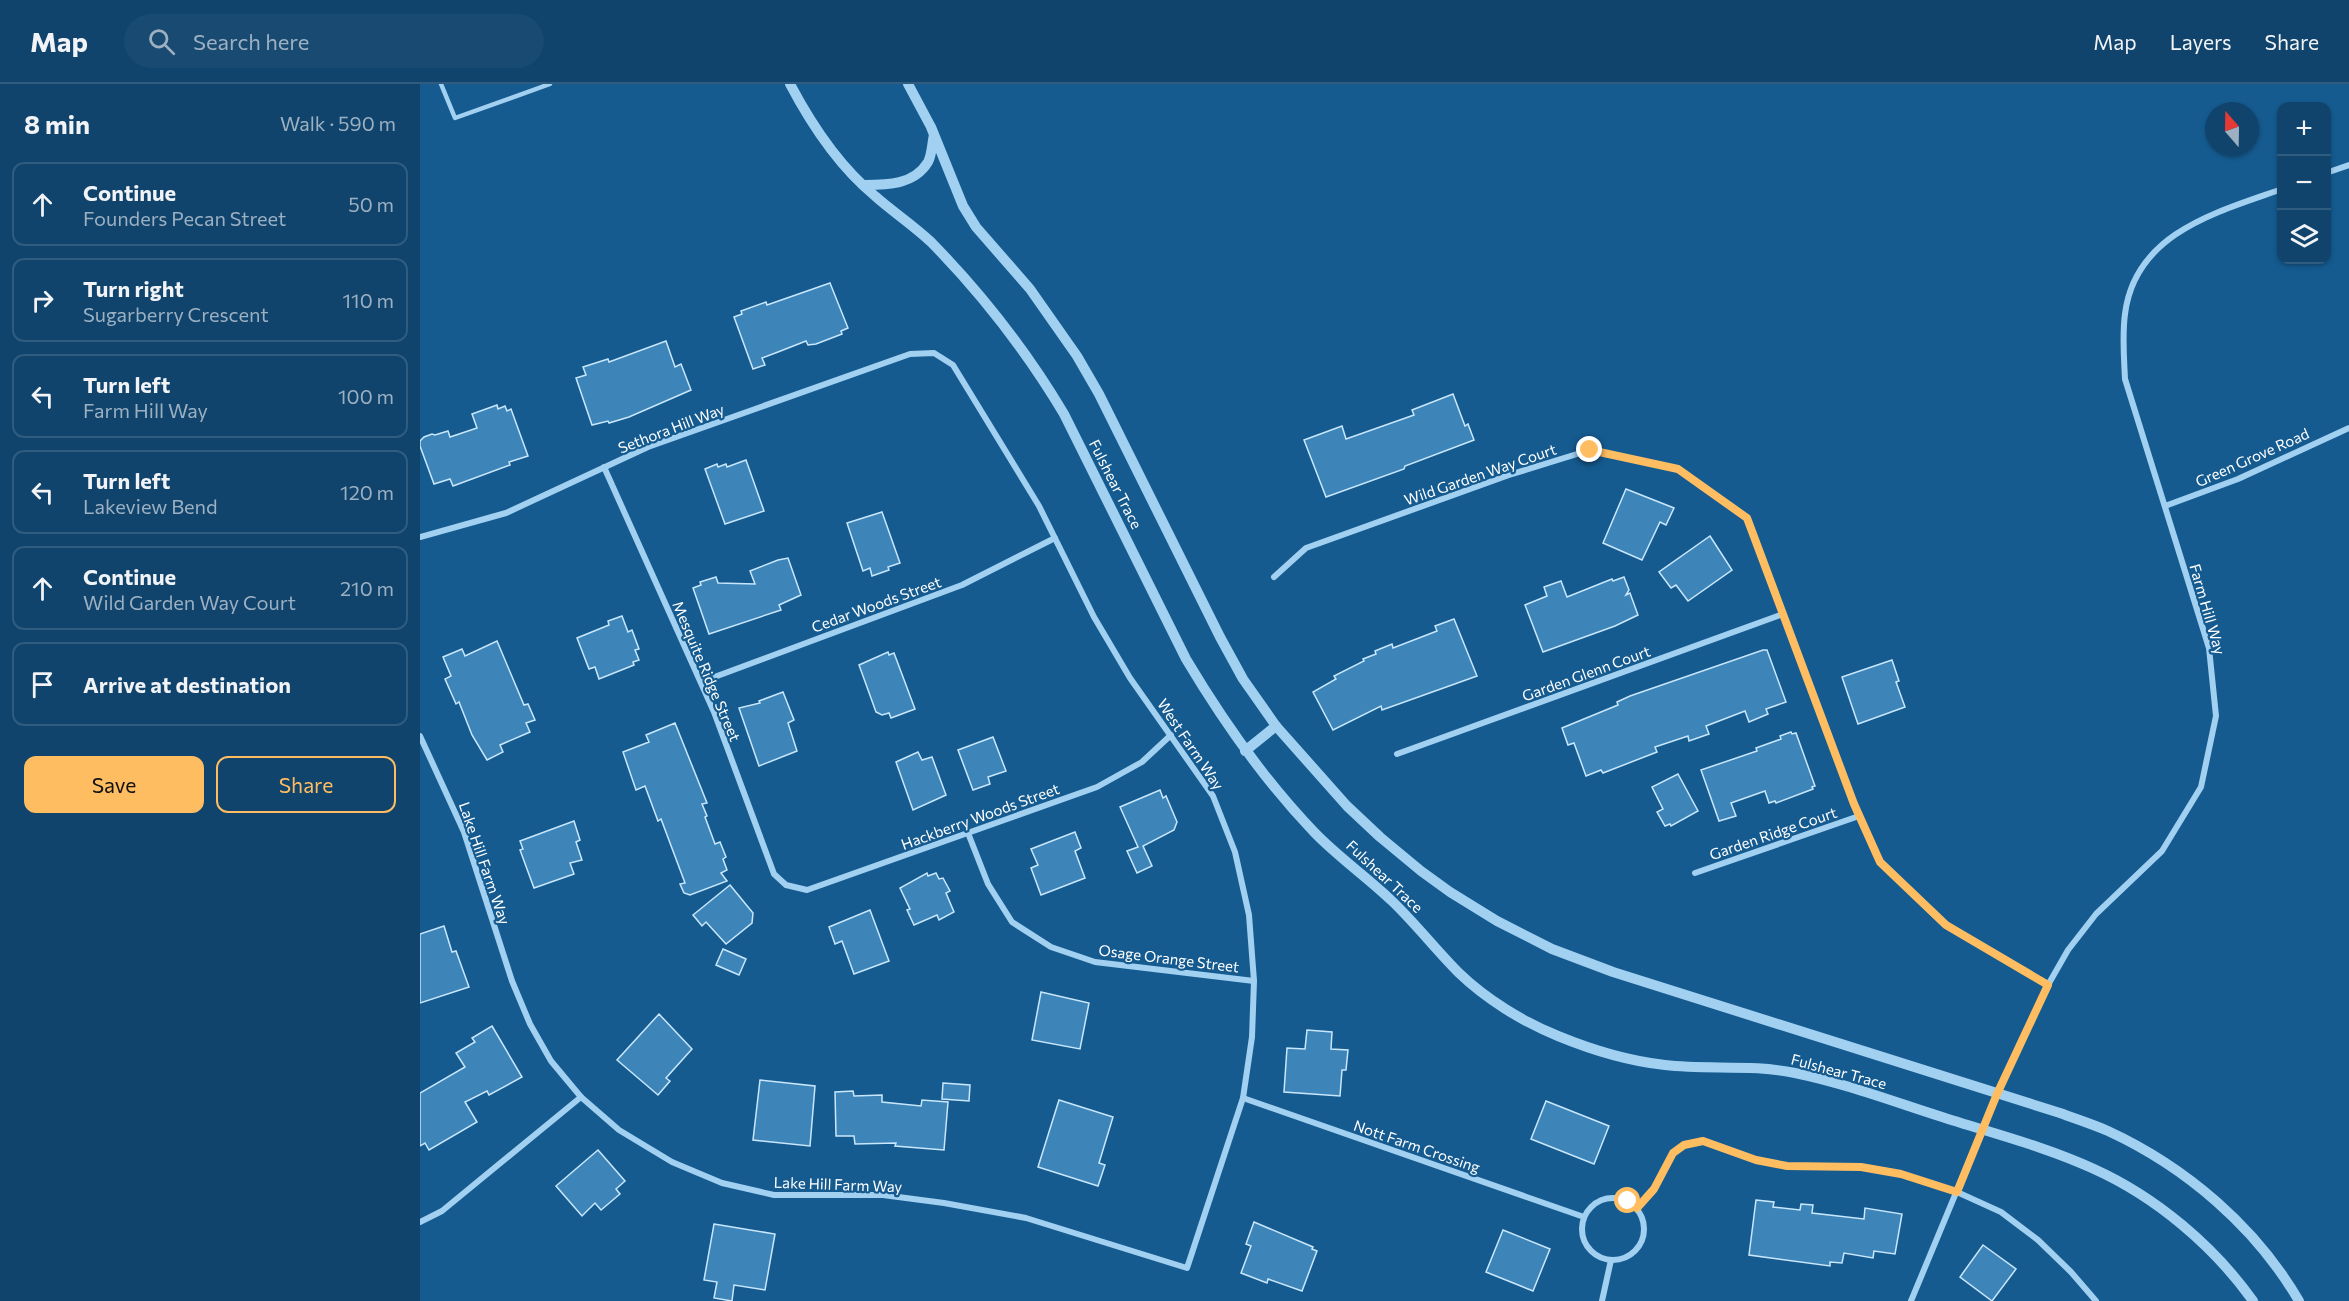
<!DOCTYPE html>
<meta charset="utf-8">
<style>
body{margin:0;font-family:Commissioner,sans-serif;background:#194b72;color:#f1f3f6}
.controls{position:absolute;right:18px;top:18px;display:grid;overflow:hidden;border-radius:12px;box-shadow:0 2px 4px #0004}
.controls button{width:54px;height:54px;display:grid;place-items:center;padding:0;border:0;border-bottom:2px solid #305c7f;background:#10446c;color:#f1f3f6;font:30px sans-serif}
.compass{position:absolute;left:1785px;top:18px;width:54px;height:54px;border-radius:50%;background:#10446c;box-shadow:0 2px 4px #0004;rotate:340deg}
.stop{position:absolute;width:18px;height:18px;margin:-14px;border:4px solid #ffbd62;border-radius:50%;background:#fff}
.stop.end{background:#ffbd62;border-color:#fff;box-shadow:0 2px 6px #0008}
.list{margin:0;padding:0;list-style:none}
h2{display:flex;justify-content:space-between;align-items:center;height:78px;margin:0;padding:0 24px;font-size:26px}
h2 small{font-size:20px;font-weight:400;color:#9cb0c2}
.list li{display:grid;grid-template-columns:39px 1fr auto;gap:18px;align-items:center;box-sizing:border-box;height:84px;margin:0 12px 12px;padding:0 12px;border:2px solid #305c7f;border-radius:12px}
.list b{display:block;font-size:22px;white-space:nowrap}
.list p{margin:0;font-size:20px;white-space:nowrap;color:#9cb0c2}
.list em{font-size:20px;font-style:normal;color:#9cb0c2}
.actions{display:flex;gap:12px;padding:18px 24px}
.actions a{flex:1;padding:14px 0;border:2px solid #ffbd62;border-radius:12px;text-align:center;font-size:21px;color:#ffbd62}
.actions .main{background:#ffbd62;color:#111}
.icon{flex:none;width:33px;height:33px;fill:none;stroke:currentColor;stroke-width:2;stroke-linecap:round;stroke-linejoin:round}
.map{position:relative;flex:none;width:1929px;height:1217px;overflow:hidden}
header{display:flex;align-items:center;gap:36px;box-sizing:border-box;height:84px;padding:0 30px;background:#10446c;border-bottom:2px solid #305c7f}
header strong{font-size:28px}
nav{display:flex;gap:33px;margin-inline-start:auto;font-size:21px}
.search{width:420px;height:54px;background:#194b72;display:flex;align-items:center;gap:15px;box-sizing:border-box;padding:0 21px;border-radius:33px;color:#9cb0c2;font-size:22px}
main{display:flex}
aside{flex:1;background:#10446c}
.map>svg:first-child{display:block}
</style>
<header>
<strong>Map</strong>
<div class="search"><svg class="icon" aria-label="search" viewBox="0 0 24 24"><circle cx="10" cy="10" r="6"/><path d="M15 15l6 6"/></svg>Search here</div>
<nav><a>Map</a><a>Layers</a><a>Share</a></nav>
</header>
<main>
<aside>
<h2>8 min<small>Walk · 590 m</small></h2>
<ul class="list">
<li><svg class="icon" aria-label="ahead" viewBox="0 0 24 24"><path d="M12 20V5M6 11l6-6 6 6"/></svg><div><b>Continue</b><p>Founders Pecan Street</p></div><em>50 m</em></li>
<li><svg class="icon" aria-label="right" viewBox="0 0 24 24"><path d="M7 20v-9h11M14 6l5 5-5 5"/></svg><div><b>Turn right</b><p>Sugarberry Crescent</p></div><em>110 m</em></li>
<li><svg class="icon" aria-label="left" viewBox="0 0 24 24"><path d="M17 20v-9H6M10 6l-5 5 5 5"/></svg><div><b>Turn left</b><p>Farm Hill Way</p></div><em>100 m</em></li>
<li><svg class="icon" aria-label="left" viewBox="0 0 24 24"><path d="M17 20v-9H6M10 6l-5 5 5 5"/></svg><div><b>Turn left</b><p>Lakeview Bend</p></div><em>120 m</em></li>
<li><svg class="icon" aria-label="ahead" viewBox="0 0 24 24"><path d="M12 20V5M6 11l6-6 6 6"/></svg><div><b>Continue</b><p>Wild Garden Way Court</p></div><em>210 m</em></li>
<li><svg class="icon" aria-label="arrive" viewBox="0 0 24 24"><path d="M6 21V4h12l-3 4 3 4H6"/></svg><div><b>Arrive at destination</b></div></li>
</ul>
<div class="actions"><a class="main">Save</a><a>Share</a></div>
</aside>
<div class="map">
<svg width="1929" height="1217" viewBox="0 0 1929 1217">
<rect width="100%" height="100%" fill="#155b90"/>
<g fill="#3d85b9" stroke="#c9e7fc" stroke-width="1.5">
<path d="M410,199L428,244L421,247L422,250L396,260L388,261L386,257L358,268L342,274L345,281L333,285L314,233L322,230L321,227L346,218L347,221Z"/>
<path d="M246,257L255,283L261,280L271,306L209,333L189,339L188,337L172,341L156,294L166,291L163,283L188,275L189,278Z"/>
<path d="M1033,310L1045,342L1048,340L1054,356L985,382L984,385L906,413L884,356L922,342L926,355L994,331L992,326Z"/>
<path d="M77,321L78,325L85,322L87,327L91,325L108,372L89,378L90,381L33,402L30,395L14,400L0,362V357L4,353L12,350L15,351L28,347L30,353L57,344L52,330Z"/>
<path d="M326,376L344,427L305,440L285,385L297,380L298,383L306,380L307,383Z"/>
<path d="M1206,405L1254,424L1246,441L1240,438L1222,476L1183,459Z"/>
<path d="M462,428L480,479L468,483L469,486L452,492L450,484L443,487L427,439Z"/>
<path d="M1290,452L1312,486L1268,517L1256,501L1251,504L1239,488Z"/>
<path d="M368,474L381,511L359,521L361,526L289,550L273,504L281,501L280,498L296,493L298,499L335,500L330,487L358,476Z"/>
<path d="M1204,493L1209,506L1206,511L1210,509L1218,531L1195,542L1123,568L1105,521L1127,512L1124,503L1141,497L1147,513L1192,495L1193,497Z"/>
<path d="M202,532L208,548L212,546L219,565L215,566L219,576L213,578L214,581L179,595L175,583L169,585L157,554L189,541L188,537Z"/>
<path d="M1034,535L1057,592L962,626L961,622L913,646L893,608L916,595L914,592L944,577L943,575L956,570L955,567L972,560L973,564L1017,547L1015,542Z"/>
<path d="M77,557L104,621L108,620L115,636L106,639L110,648L80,661L83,668L67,676L52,651L39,618L36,620L25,595L31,592L23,573L42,565L45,572Z"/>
<path d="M1343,566H1347L1366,618L1346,625L1348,630L1329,638L1325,627L1286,642L1289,650L1269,657L1268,652L1235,663L1237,668L1183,689L1181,686L1166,692L1154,659L1148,661L1142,644L1198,621L1197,618L1210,612Z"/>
<path d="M468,568L469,571L474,569L495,625L471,634L469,629L462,631L456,628L439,581Z"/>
<path d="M1472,576L1479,597L1476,598L1485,623L1438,640L1422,593Z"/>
<path d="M363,608L374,636L368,639L377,667L339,682L319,624L340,619L339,617Z"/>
<path d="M255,639L287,719L282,720L287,732L285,733L295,760L300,758L306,773L303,775L307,786L301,789L307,797L270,811L264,809L260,800L265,799L241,735L238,737L225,702L216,706L203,668L229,658L226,651Z"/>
<path d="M1371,648L1372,650L1376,649L1395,702L1392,703L1393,705L1356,719L1355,717L1349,719L1345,707L1311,719L1316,732L1299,737L1281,686L1337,667L1336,664L1361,655L1360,652Z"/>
<path d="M573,653L586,687L568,693L570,700L553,706L538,666Z"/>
<path d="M498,668L502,676L512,673L526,711L493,726L476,678Z"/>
<path d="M1258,690L1278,727L1251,742L1250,740L1245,742L1237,728L1243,725L1232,703Z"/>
<path d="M740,706L743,714L746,712L757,738L754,746L723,762L732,782L717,789L707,767L718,763L700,723Z"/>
<path d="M154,737L160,756L156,758L162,776L150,779L154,790L114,804L100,766L103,765L100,757Z"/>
<path d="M655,748L661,764L655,767L665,794L621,811L611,784L618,781L611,765Z"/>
<path d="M507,789L508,792L516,789L519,795L523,794L530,807L526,809L534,828L519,836L517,831L494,841L487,826L490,825L480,804Z"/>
<path d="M310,801L333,829L332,839L306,860L286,838L282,842L273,831Z"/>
<path d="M450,826L469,877L434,890L422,857L415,860L409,843Z"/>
<path d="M24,842L32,868L36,867L49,903L0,919V850Z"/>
<path d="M303,865L326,875L319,891L296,881Z"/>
<path d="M621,908L669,919L660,965L612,956Z"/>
<path d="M239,930L272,965L246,994L250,997L238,1011L197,976Z"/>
<path d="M72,942L102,993L69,1011L67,1007L45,1018L57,1038L9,1066L5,1059L0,1062V1009L45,983L36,969L55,958L52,954Z"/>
<path d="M887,946L912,948L911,965L928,966L926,986H922L920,1012L864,1008L867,964L885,965Z"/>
<path d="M340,996L395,1002L390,1062L333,1056Z"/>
<path d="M523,999L550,1001L549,1017L522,1015Z"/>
<path d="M433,1007L434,1012L462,1011V1018L501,1022L502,1016L528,1018L524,1066L475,1062L476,1059L435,1060L434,1052H416L415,1008Z"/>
<path d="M639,1016L693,1033L679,1079L685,1081L678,1102L618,1083Z"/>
<path d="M1126,1017L1189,1042L1174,1080L1111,1055Z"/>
<path d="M178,1066L205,1097L196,1105L200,1110L181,1126L175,1119L162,1132L136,1102Z"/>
<path d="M1336,1116L1354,1118L1353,1123L1380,1126L1381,1120L1393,1121L1392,1129L1444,1135L1445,1124L1482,1130L1475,1170L1454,1167L1453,1174L1424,1169L1422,1179L1410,1178V1182L1329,1171Z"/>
<path d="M834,1138L893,1163L892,1165L897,1167L882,1207L848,1195L847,1199L821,1189L831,1162L826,1160Z"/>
<path d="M294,1140L355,1150L345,1206L314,1201L312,1217L294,1214L297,1198L284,1196Z"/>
<path d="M1083,1146L1130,1165L1113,1207L1066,1188Z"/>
<path d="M1563,1161L1596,1185L1572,1217L1540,1193Z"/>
</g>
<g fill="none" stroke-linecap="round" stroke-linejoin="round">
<path stroke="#a2d0f1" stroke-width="4.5" d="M21,0L35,34L130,0"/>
<g stroke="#a2d0f1" stroke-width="6">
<path d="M1906,89L1929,81"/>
<path d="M184,383L294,628L354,790L366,801L387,806L677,703L722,678L751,651"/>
<path d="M1745,422L1818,395L1929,344"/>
<path d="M0,453L86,429L228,363L490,270L514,269L533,281L619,422L674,533L710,594L793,712L815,768L829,831L834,897L832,953L823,1014L767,1184L606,1134L524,1119L463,1111H354L302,1099L252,1078L199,1046L161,1013L131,977L110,940L92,897L44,748L0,652"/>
<path d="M854,493L886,464L1089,391L1170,366L1258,385L1327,434L1434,720L1460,778L1525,841L1628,901"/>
<path d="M281,598L542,501L635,454"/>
<path d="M977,670L1363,530"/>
<path d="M548,749L568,800L592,838L631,863L675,878L834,897"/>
<path d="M1275,789L1439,732"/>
<path d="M823,1014L1164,1133"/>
<circle cx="1193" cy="1145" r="31"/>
<path d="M1217,1124L1234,1105L1253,1069L1265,1061L1283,1057L1336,1076L1367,1082L1441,1083L1481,1090L1537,1108L1581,1128L1618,1156L1651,1188L1676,1217"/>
<path d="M0,1138L22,1127L161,1013"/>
<path d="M1182,1217L1191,1176"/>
<path d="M1491,1217L1577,1010L1628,901L1648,866L1676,830L1742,767L1781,703L1796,632L1789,564L1705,295C1704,273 1702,252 1705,230C1715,149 1797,128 1862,105"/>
</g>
<g stroke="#a2d0f1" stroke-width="10">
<path d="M370,0C391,40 420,83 455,112C473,128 493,141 511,158C562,210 607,268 644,330L766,575C803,637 844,696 894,748C918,773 947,793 972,817C996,840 1016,866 1039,889C1066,915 1103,938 1138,952C1172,966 1208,977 1245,981C1288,986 1332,980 1375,989C1424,999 1472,1017 1519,1032C1571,1049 1624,1062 1674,1085C1736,1113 1794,1162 1833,1217"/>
<path d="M488,0L511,43L543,122L556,143L610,205L657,272L679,310L800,553L823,595L856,642L927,722L960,753L1001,787L1030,808L1077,837L1132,865L1193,888L1640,1029C1656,1035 1672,1040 1688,1047C1766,1083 1836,1143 1879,1217"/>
<path d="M444,101C467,101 494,101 508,78C512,71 512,59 514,51"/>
<path d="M825,667L856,642"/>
</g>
</g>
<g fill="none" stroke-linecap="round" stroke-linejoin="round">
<path stroke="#ffbd62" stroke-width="8" d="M1170,366L1258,385L1327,434L1434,720L1460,778L1526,841L1628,901L1577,1010L1537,1108L1481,1090L1441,1083L1367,1082L1336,1076L1283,1057L1264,1061L1253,1069L1234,1105L1217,1124L1208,1117"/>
</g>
<g text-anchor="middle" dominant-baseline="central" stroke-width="4.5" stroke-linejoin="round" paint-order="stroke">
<g font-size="15" fill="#fff" stroke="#155b90">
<text transform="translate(251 344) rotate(-21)">Sethora Hill Way</text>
<text transform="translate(1832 373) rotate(-24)">Green Grove Road</text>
<text transform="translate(1060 390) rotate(-19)">Wild Garden Way Court</text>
<text transform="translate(696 400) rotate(63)">Fulshear Trace</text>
<text transform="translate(456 520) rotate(-20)">Cedar Woods Street</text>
<text transform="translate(1788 525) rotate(74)">Farm Hill Way</text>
<text transform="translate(287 587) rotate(67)">Mesquite Ridge Street</text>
<text transform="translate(1166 589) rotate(-20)">Garden Glenn Court</text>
<text transform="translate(771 660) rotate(56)">West Farm Way</text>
<text transform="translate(560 732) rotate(-20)">Hackberry Woods Street</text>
<text transform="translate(1353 749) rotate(-19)">Garden Ridge Court</text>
<text transform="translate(65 779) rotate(71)">Lake Hill Farm Way</text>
<text transform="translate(965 792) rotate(43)">Fulshear Trace</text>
<text transform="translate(749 874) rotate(7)">Osage Orange Street</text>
<text transform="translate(1419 987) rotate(15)">Fulshear Trace</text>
<text transform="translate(997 1062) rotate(19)">Nott Farm Crossing</text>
<text transform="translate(418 1100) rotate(2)">Lake Hill Farm Way</text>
</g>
</g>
</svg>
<div class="controls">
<button>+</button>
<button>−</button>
<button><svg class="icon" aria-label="layers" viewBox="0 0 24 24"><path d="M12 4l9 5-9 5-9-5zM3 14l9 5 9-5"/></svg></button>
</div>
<svg class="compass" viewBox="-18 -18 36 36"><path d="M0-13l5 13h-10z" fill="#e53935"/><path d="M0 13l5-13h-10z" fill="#9cb0c2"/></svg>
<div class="stop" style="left:1208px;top:1117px"></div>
<div class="stop end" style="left:1170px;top:366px"></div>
</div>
</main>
